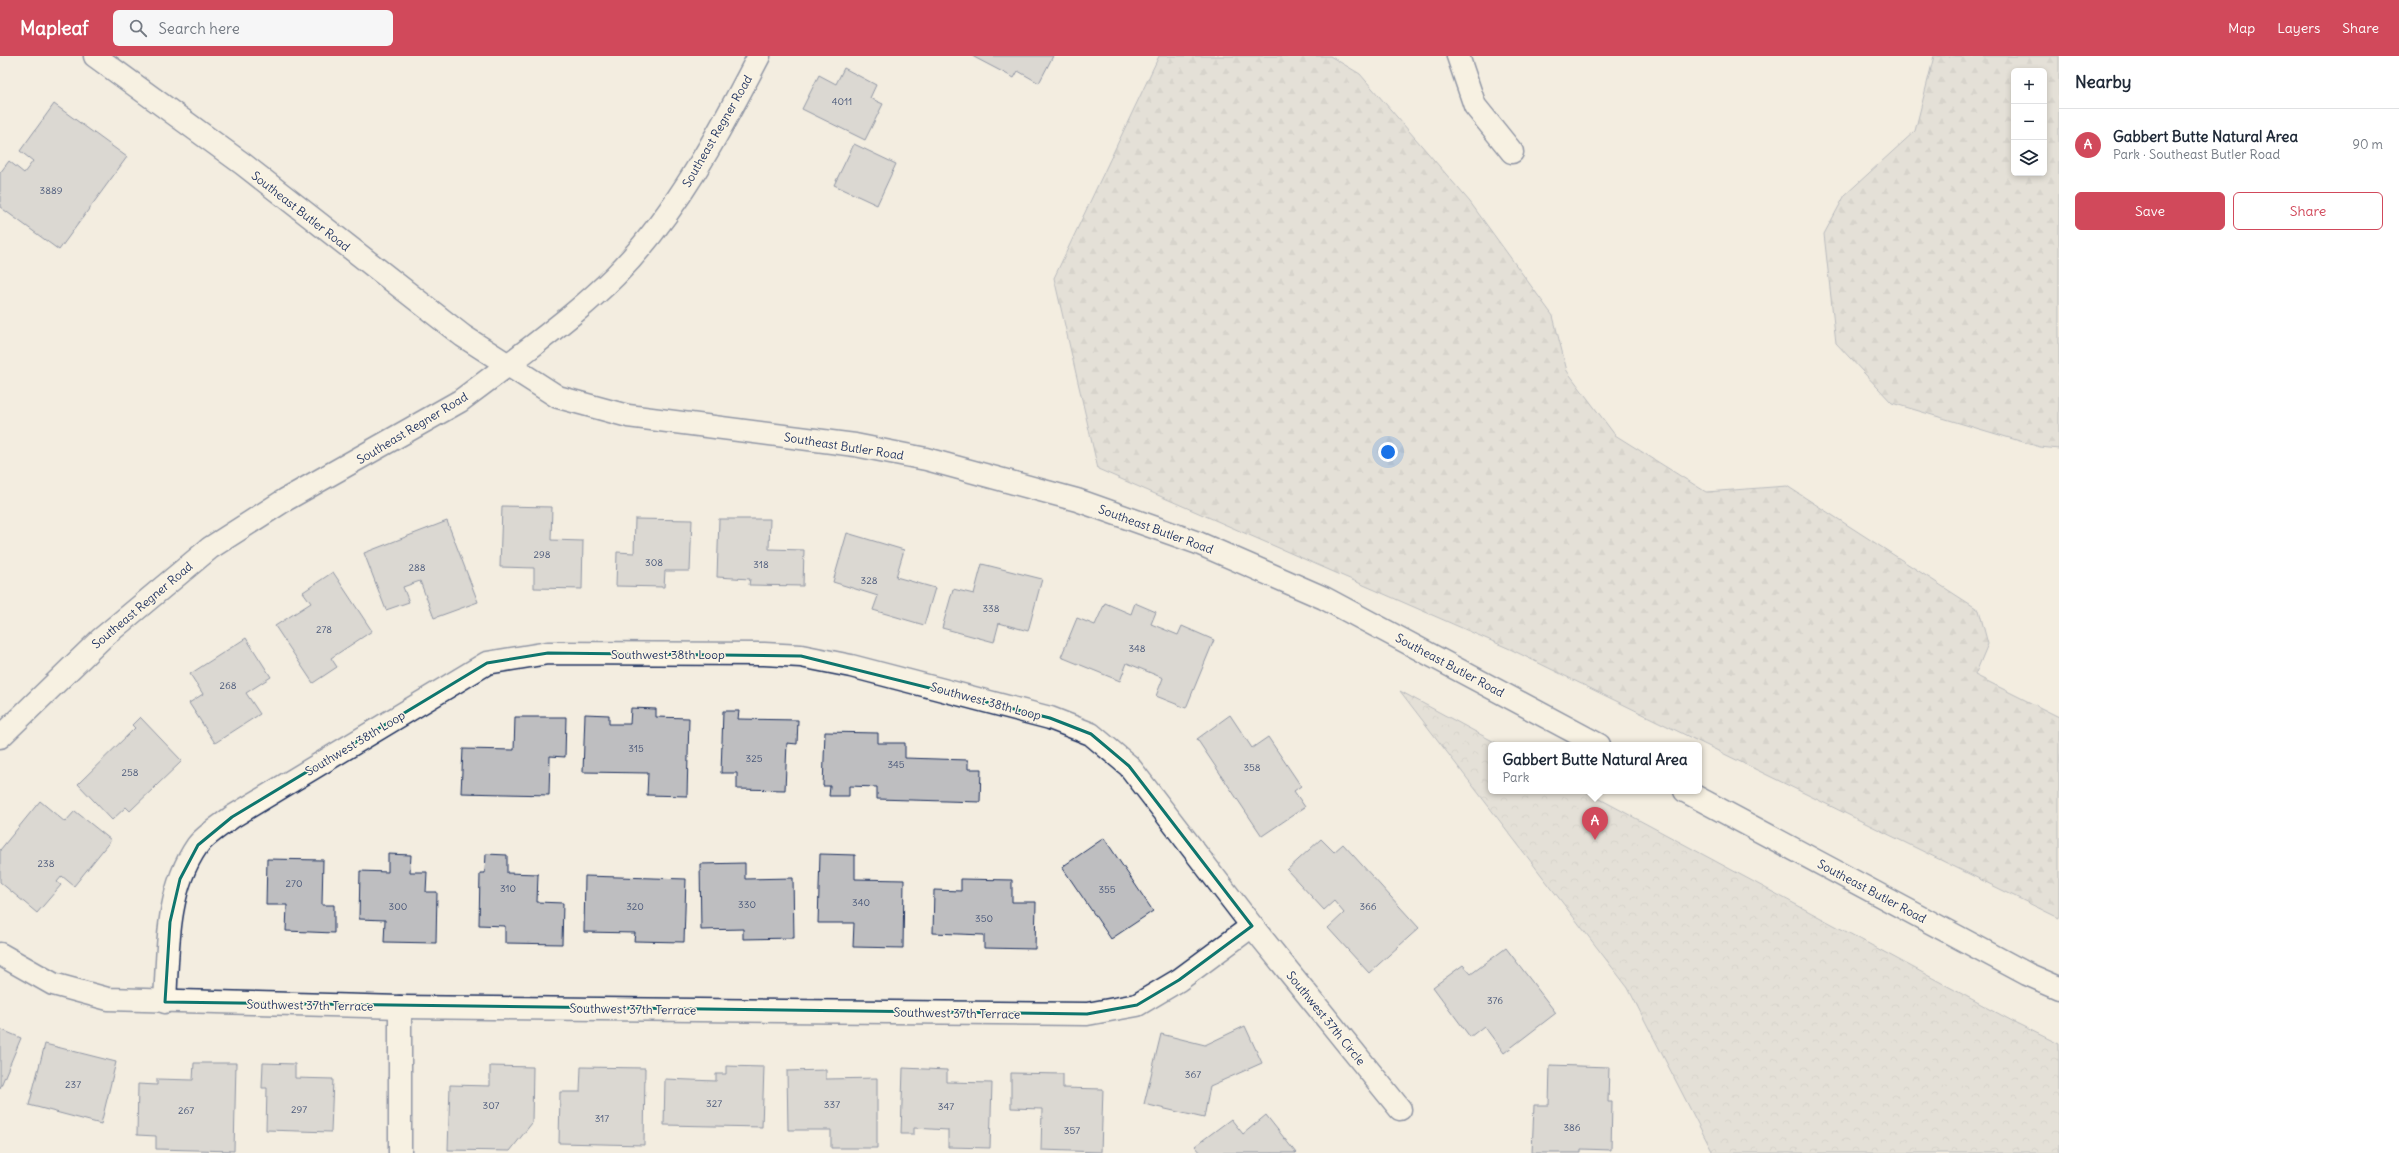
<!DOCTYPE html>
<meta charset="utf-8">
<style>
body{margin:0;font-family:Delius,sans-serif;background:#f6f6f7;color:#1f2937}
.controls{position:absolute;right:12px;top:12px;display:grid;overflow:hidden;border-radius:6px;box-shadow:0 2px 6px #0003}
.controls button{width:36px;height:36px;display:grid;place-items:center;padding:0;border:0;border-bottom:1px solid #e0e1e3;background:#fff;color:#1f2937;font:20px sans-serif}
.you{position:absolute;left:1388px;top:396px;width:14px;height:14px;margin:-10px;border:3px solid #fff;border-radius:50%;background:#1a73e8;box-shadow:0 0 0 6px #1a73e833}
.badge{display:grid;place-items:center;width:26px;height:26px;border-radius:50%;background:#d1495b;color:#fff;font-size:13px;font-weight:700}
.pin{position:absolute;translate:-50% -33px;filter:drop-shadow(0 1px 2px #0008)}
.pin::after{content:'';position:absolute;top:21px;width:14px;height:12px;background:inherit;clip-path:polygon(0 0,100% 0,50% 100%)}
.popup{position:absolute;left:1488px;top:686px;width:214px;height:52px;box-sizing:border-box;display:grid;place-content:center;border-radius:6px;background:#fff;filter:drop-shadow(0 1px 3px #0005);font-size:13px;white-space:nowrap;color:#747a83}
.popup b{font-size:15px;color:#1f2937}
.popup::after{content:'';position:absolute;left:50%;top:100%;margin-left:-8px;border:8px solid transparent;border-top-color:#fff}
.list{margin:0;padding:0;list-style:none}
h2{display:flex;justify-content:space-between;align-items:center;height:52px;margin:0;padding:0 16px;font-size:17px}
h2 small{font-size:13px;font-weight:400;color:#747a83}
.list li{display:grid;grid-template-columns:26px 1fr auto;gap:12px;align-items:center;box-sizing:border-box;height:72px;padding:0 16px;border-top:1px solid #e0e1e3}
.list b{display:block;font-size:15px;white-space:nowrap}
.list p{margin:0;font-size:13px;white-space:nowrap;color:#747a83}
.list em{font-size:13px;font-style:normal;color:#747a83}
.actions{display:flex;gap:8px;padding:12px 16px}
.actions a{flex:1;padding:9px 0;border:1px solid #d1495b;border-radius:6px;text-align:center;font-size:14px;color:#d1495b}
.actions .main{background:#d1495b;color:#fff}
.icon{flex:none;width:22px;height:22px;fill:none;stroke:currentColor;stroke-width:2;stroke-linecap:round;stroke-linejoin:round}
.map{position:relative;flex:none;width:2059px;height:1097px;overflow:hidden}
header{display:flex;align-items:center;gap:24px;box-sizing:border-box;height:56px;padding:0 20px;background:#d1495b;color:#fff}
header strong{font-size:19px}
nav{display:flex;gap:22px;margin-inline-start:auto;font-size:14px}
.search{width:280px;height:36px;background:#f6f6f7;display:flex;align-items:center;gap:10px;box-sizing:border-box;padding:0 14px;border-radius:6px;color:#747a83;font-size:15px}
main{display:flex}
aside{flex:1;background:#fff}
.map>svg:first-child{display:block}
</style>
<header>
<strong>Mapleaf</strong>
<div class="search"><svg class="icon" aria-label="search" viewBox="0 0 24 24"><circle cx="10" cy="10" r="6"/><path d="M15 15l6 6"/></svg>Search here</div>
<nav><a>Map</a><a>Layers</a><a>Share</a></nav>
</header>
<main>
<div class="map">
<svg width="2059" height="1097" viewBox="0 0 2059 1097">
<defs>
<pattern id="forest-firs" width="22" height="20" patternUnits="userSpaceOnUse"><rect width="22" height="20" fill="#d3d1cc"/><path d="M5 1l3.5 6h-7zM16 11l3.5 6h-7z" fill="#b5b4b2"/></pattern>
<pattern id="park-crowns" width="20" height="18" patternUnits="userSpaceOnUse"><rect width="20" height="18" fill="#d3d1cc"/><path d="M2 6a3 3 0 1 1 6 0M12 15a3 3 0 1 1 6 0" fill="none" stroke="#b5b4b2"/></pattern>
</defs>
<rect width="100%" height="100%" fill="#f3ede0"/>
<filter id="ink" filterUnits="userSpaceOnUse"><feTurbulence type="fractalNoise" baseFrequency=".025" numOctaves="2"/><feDisplacementMap in="SourceGraphic" scale="8" xChannelSelector="R" yChannelSelector="G"/><feConvolveMatrix kernelMatrix="1 2 1 2 8 2 1 2 1" color-interpolation-filters="sRGB"/></filter>
<g filter="url(#ink)">
<g fill="url(#forest-firs)" stroke="#778095" fill-rule="evenodd">
<path d="M1159,0H1330L1360,18L1470,146L1553,260L1567,315L1615,379L1706,436L1787,430L1979,554L1988,588L1975,619L2059,661V862L1510,593L1098,413L1054,222Z"/>
<path d="M1934,0H2059V393L2040,391L1892,347L1836,287L1824,178L1845,139L1915,75ZM2014,15H2044V117H2014Z"/>
</g>
<path fill="url(#park-crowns)" stroke="#778095" d="M1400,635L1500,689H1491V735H1585L2016,967L2059,988V1097H1713L1628,932Z"/>
<g fill="#bebec0" stroke="#1b2f5e">
<path d="M972,0H1053L1039,27L1018,15L1014,22Z"/>
<path d="M844,12L876,29L870,42L883,48L865,84L802,53L819,19L836,28Z"/>
<path d="M54,48L127,101L59,194L0,151V117L9,105L24,117L33,105L20,95Z"/>
<path d="M854,88L896,108L877,149L834,129Z"/>
<path d="M502,450L552,451L551,484L583,485L582,533L534,532V512L500,511Z"/>
<path d="M635,463L692,464L690,515H665L664,531L616,530L617,496L634,497Z"/>
<path d="M719,463H770L769,493L804,494L803,530L749,529L750,523L717,521Z"/>
<path d="M447,465L478,546L434,562L420,525L403,531L409,546L386,554L364,497Z"/>
<path d="M847,477L904,494L896,521L935,532L924,569L873,554L878,540L833,526Z"/>
<path d="M982,508L1042,523L1028,575L999,567L994,586L942,572L953,533L974,538Z"/>
<path d="M333,516L372,575L331,602L337,611L313,627L275,570L311,547L303,536Z"/>
<path d="M1105,547L1131,558L1135,547L1156,556L1151,568L1178,579L1182,570L1214,584L1186,652L1156,640L1163,622L1127,607L1120,625L1061,601L1077,562L1095,569Z"/>
<path d="M246,582L271,621L246,637L260,658L215,687L189,647L203,638L190,618Z"/>
<path d="M631,652L656,653V661L689,662L687,740L647,739L648,717L583,716L585,658L609,659V668H630Z"/>
<path d="M723,655H739L738,663L798,664L797,688L787,687L785,734L737,733V717H721Z"/>
<path d="M1230,659L1252,692L1268,681L1301,730L1294,735L1305,751L1262,780L1197,683Z"/>
<path d="M140,661L182,705L130,755L126,751L112,764L78,728L135,672L132,669Z"/>
<path d="M515,661H566L565,701L550,700L549,739L461,737L463,693L514,694Z"/>
<path d="M825,676L878,677V687H905V702L968,704V713H981L980,746L877,743V731L849,730V740H829L830,730H823Z"/>
<path d="M40,745L65,766L75,755L111,784L74,830L62,820L57,826L61,829L37,857L0,826V794Z"/>
<path d="M1104,782L1153,855L1111,883L1062,811Z"/>
<path d="M1321,783L1334,796L1343,788L1419,872L1369,917L1328,872L1344,857L1334,845L1324,854L1287,814Z"/>
<path d="M388,798L411,799L410,816H427L426,836H437L436,887L384,886L385,864L359,863L360,815L388,816Z"/>
<path d="M486,798L507,799V817L538,818L537,846L563,847L562,888L505,887V870L479,869L480,817H485Z"/>
<path d="M820,798L855,799V823L904,824L903,892L853,891L854,867H818Z"/>
<path d="M267,803L323,804L322,849H334V877L286,875L287,849H266Z"/>
<path d="M745,807V823L793,822L794,882L743,883V873L701,874L700,808Z"/>
<path d="M585,820L686,823L684,886L634,885L635,877L584,876Z"/>
<path d="M961,823L1012,824V846H1036L1035,893L984,892V879L933,877L934,834L961,835Z"/>
<path d="M1506,892L1556,957L1504,997L1484,970L1470,981L1433,931L1463,909L1471,918Z"/>
<path d="M1245,970L1262,1007L1210,1030L1204,1062L1144,1048L1161,978L1205,989Z"/>
<path d="M0,973L21,982L0,1032Z"/>
<path d="M45,988L116,1006L101,1068L29,1049Z"/>
<path d="M194,1007H236L234,1095L156,1093V1080L137,1079L138,1028L157,1029V1023L193,1024Z"/>
<path d="M263,1007L295,1008V1022L333,1023L331,1076L266,1074L267,1032H262Z"/>
<path d="M1550,1009L1609,1011L1608,1046H1612L1611,1094L1581,1093V1097H1532L1534,1049H1549Z"/>
<path d="M490,1010L533,1011L532,1067L510,1095L448,1094L450,1029L490,1030Z"/>
<path d="M726,1010L764,1011L762,1071L664,1069L665,1023L716,1025V1018H726Z"/>
<path d="M581,1011L645,1012L644,1089L559,1087L560,1036H580Z"/>
<path d="M903,1012L947,1014V1026L992,1027L990,1092L948,1091V1074L914,1072V1078H901Z"/>
<path d="M826,1014V1023L877,1022V1092H831V1074H788L787,1015Z"/>
<path d="M1011,1017L1063,1018V1032L1103,1033L1101,1096L1041,1094L1042,1053L1011,1052Z"/>
<path d="M1266,1059L1296,1097H1201L1195,1090L1231,1063L1243,1078Z"/>
</g>
<g fill="none" stroke-linecap="round" stroke-linejoin="round">
<defs>
<g id="minor">
<path d="M1458,0L1475,50L1512,96"/>
<path d="M0,681L101,583L210,492L285,444L460,345L508,309"/>
<path d="M0,898L53,928L108,943L400,951L1087,958L1137,949L1179,924L1252,870"/>
<path d="M165,946C168,894 166,835 197,790C205,779 222,769 232,761L487,607L548,597L764,598L801,600L851,610L1050,662L1091,678L1129,710L1252,870L1400,1053"/>
<path d="M400,1097V951"/>
</g>
<g id="major">
<path d="M95,0L243,108L463,280L558,341L628,360L855,389L926,403L1077,444L1198,487L1324,542L1599,689"/>
<path d="M508,309C545,280 582,253 615,220C677,157 719,77 759,0"/>
<path d="M1685,735L2027,918L2059,932"/>
</g>
</defs>
<use href="#minor" stroke="#1b2f5e" stroke-width="25"/>
<use href="#major" stroke="#1b2f5e" stroke-width="25"/>
<use href="#minor" stroke="#fcf5e5" stroke-width="22"/>
<use href="#major" stroke="#fcf5e5" stroke-width="22"/>
</g>
</g>
<path d="M0 0H2059V1097H0ZM548,597L801,600L1050,662L1091,678L1129,710L1252,870L1179,924L1137,949L1087,958L165,946L170,866L180,823L198,789L232,761L487,607Z" fill="#f3ede0" fill-opacity=".55" fill-rule="evenodd"/>
<path fill="none" stroke="#0f766e" stroke-width="3" stroke-linejoin="round" d="M548,597L801,600L1050,662L1091,678L1129,710L1252,870L1179,924L1137,949L1087,958L165,946L170,866L180,823L198,789L232,761L487,607Z"/>
<g text-anchor="middle" dominant-baseline="central" stroke-width="3" stroke-linejoin="round" paint-order="stroke">
<g font-size="10" fill="#445376">
<text x="842" y="45">4011</text>
<text x="51" y="134">3889</text>
<text x="542" y="498">298</text>
<text x="654" y="506">308</text>
<text x="761" y="508">318</text>
<text x="417" y="511">288</text>
<text x="869" y="524">328</text>
<text x="991" y="552">338</text>
<text x="324" y="573">278</text>
<text x="1137" y="592">348</text>
<text x="228" y="629">268</text>
<text x="636" y="692">315</text>
<text x="754" y="702">325</text>
<text x="896" y="708">345</text>
<text x="1252" y="711">358</text>
<text x="130" y="716">258</text>
<text x="46" y="807">238</text>
<text x="294" y="827">270</text>
<text x="508" y="832">310</text>
<text x="1107" y="833">355</text>
<text x="861" y="846">340</text>
<text x="747" y="848">330</text>
<text x="398" y="850">300</text>
<text x="635" y="850">320</text>
<text x="1368" y="850">366</text>
<text x="984" y="862">350</text>
<text x="1495" y="944">376</text>
<text x="1193" y="1018">367</text>
<text x="73" y="1028">237</text>
<text x="714" y="1047">327</text>
<text x="832" y="1048">337</text>
<text x="491" y="1049">307</text>
<text x="946" y="1050">347</text>
<text x="299" y="1053">297</text>
<text x="186" y="1054">267</text>
<text x="602" y="1062">317</text>
<text x="1572" y="1071">386</text>
<text x="1072" y="1074">357</text>
</g>
<g font-size="12" fill="#1b2f5e" stroke="#fcf5e5">
<text transform="translate(717 75) rotate(-60)">Southeast Regner Road</text>
<text transform="translate(301 155) rotate(38)">Southeast Butler Road</text>
<text transform="translate(412 372) rotate(-31)">Southeast Regner Road</text>
<text transform="translate(844 390) rotate(9)">Southeast Butler Road</text>
<text transform="translate(1156 473) rotate(20)">Southeast Butler Road</text>
<text transform="translate(142 549) rotate(-40)">Southeast Regner Road</text>
<text x="668" y="598">Southwest 38th Loop</text>
<text transform="translate(1450 609) rotate(28)">Southeast Butler Road</text>
<text transform="translate(986 645) rotate(15)">Southwest 38th Loop</text>
<text transform="translate(355 687) rotate(-31)">Southwest 38th Loop</text>
<text transform="translate(1872 835) rotate(28)">Southeast Butler Road</text>
<text transform="translate(310 949) rotate(1)">Southwest 37th Terrace</text>
<text transform="translate(633 953) rotate(1)">Southwest 37th Terrace</text>
<text transform="translate(957 957) rotate(1)">Southwest 37th Terrace</text>
<text transform="translate(1326 962) rotate(51)">Southwest 37th Circle</text>
</g>
</g>
</svg>
<div class="controls">
<button>+</button>
<button>−</button>
<button><svg class="icon" aria-label="layers" viewBox="0 0 24 24"><path d="M12 4l9 5-9 5-9-5zM3 14l9 5 9-5"/></svg></button>
</div>
<div class="you"></div>
<div class="pin badge" style="left:1595px;top:784px">A</div>
<div class="popup"><b>Gabbert Butte Natural Area</b>Park</div>
</div>
<aside>
<h2>Nearby<small></small></h2>
<ul class="list">
<li><span class="badge">A</span><div><b>Gabbert Butte Natural Area</b><p>Park · Southeast Butler Road</p></div><em>90 m</em></li>
</ul>
<div class="actions"><a class="main">Save</a><a>Share</a></div>
</aside>
</main>
